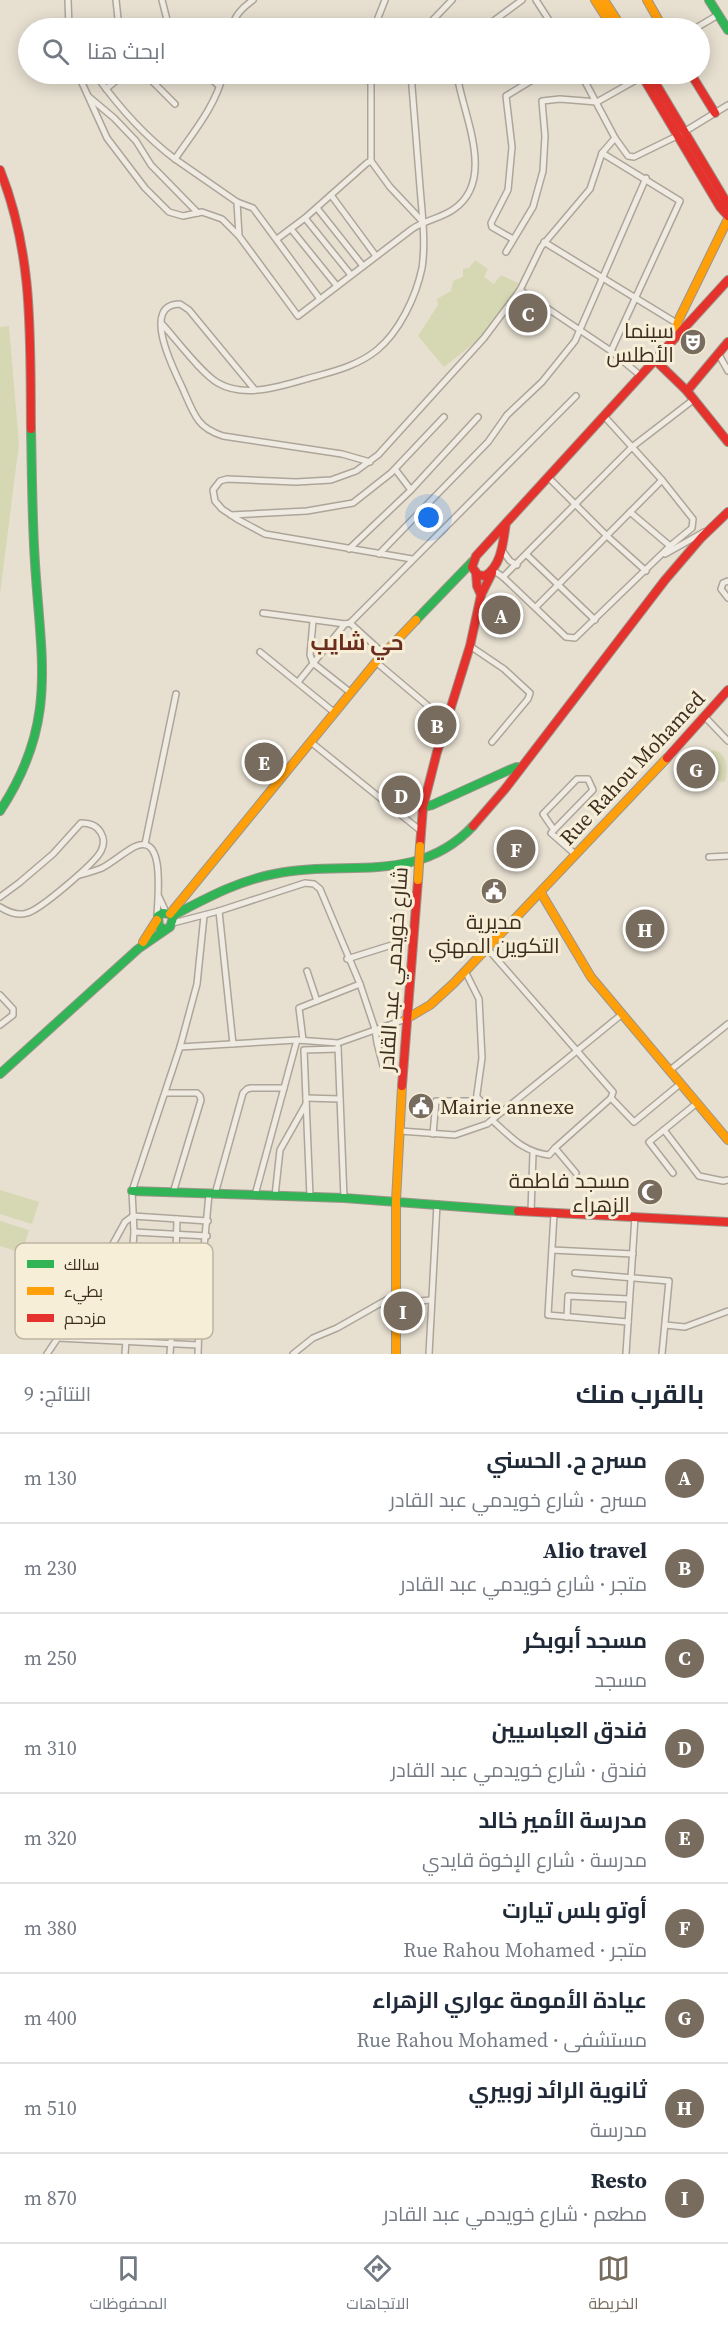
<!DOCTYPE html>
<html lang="ar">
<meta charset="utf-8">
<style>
body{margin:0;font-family:"Source Serif 4",Cairo,serif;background:#f6f6f7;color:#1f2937;direction:rtl}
.you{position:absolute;left:429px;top:518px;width:21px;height:21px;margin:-15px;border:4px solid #fff;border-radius:50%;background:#1a73e8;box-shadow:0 0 0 9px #1a73e833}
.badge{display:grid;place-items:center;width:39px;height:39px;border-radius:50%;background:#786c5e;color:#fff;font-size:20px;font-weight:700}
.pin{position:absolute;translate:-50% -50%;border:3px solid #fff;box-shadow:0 2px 6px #0006}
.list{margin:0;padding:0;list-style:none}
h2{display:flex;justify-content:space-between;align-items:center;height:78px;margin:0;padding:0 24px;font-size:26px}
h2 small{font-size:20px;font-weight:400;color:#747a83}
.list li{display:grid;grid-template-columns:39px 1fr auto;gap:18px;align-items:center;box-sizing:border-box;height:90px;padding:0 24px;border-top:2px solid #e0e1e3}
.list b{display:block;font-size:22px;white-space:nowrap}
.list p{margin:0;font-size:20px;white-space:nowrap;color:#747a83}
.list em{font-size:20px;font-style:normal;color:#747a83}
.icon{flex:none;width:33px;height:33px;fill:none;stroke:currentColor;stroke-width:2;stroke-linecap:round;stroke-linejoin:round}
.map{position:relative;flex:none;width:728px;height:1354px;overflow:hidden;direction:ltr}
.search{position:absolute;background:#fff;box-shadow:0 3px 15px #0003;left:18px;right:18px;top:18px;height:66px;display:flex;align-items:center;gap:15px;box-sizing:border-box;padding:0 21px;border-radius:33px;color:#747a83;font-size:22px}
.sheet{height:888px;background:#fff}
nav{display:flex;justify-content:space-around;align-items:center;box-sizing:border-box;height:84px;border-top:2px solid #e0e1e3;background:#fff;font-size:16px;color:#747a83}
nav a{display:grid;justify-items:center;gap:3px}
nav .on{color:#786c5e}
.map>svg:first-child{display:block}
</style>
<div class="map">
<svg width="728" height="1354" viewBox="0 0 728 1354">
<rect width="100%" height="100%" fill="#e7e0d1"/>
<g fill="#d6d7b3">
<path d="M475,260L488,269L484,277L494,284L501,275L520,284L483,336L444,367L418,336L438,305L437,299L451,291L453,281L463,277V269L469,268Z"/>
<path d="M9,326L19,444L0,594V327Z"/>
<path d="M712,750C728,751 728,770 725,782L710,780L704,782L699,792L694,785L702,762H706Z"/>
<path d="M0,1190L39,1202L32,1224L0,1214Z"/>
<path d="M0,1221L29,1230L22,1253L0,1246Z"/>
</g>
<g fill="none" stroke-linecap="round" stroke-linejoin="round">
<defs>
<g id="street">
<path d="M68,0L69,28"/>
<path d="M116,0L119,28"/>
<path d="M162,0L169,28"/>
<path d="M536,0L554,28"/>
<path d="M232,28C234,16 242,8 253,0"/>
<path d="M374,28L385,0"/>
<path d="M425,28L452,0"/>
<path d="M484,28L522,0"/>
<path d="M696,28L718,15"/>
<path d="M78,74L107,138L145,188L169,212L183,216L202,212L222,219L239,236"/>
<path d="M95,74C118,106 143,135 175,159C192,134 217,104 223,74"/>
<path d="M145,74L175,104"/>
<path d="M206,74L219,86"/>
<path d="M371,74V161L390,187L423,222"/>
<path d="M581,74L615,138"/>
<path d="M106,89L124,74"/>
<path d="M89,97L114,118L136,141L151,165L198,213"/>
<path d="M602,153L615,138L628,156L634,157L679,135L728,105"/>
<path d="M175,159L237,202L253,208L320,299"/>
<path d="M331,195L376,256"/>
<path d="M237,202L239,236L298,316L412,229C425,220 442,218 454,209C497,179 462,113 457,74"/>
<path d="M317,208L363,266"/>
<path d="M305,218L351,275"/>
<path d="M291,229L337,286"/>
<path d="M277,239L305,218L367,163L371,161"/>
<path d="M513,239L492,227L491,223L508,190L512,147L506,96L542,74"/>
<path d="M544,242L678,324"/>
<path d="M506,252L533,207L543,171L545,136L542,101L560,99L597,102L643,76"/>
<path d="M520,290L611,351L641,376"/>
<path d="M162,324C176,339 201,373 218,383C244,398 279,387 306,379C331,372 356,367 377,350C399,332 416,297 422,268C426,242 422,213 420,187C417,149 414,111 411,74"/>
<path d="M718,353L728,371"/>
<path d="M255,390L189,310L180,304C140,304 174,370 182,387C187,398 192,412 199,421C205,429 214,433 223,436L342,454L370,462"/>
<path d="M395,469L411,490"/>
<path d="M549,478L607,536L646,571"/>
<path d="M630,512L670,546"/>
<path d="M231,515L307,511L353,503L391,473L444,417"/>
<path d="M349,549L410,491L478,417"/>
<path d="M501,549L510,561L517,565"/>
<path d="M379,554L488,442L507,415L542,382L575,341L646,178"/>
<path d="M665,554L704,532"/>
<path d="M527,555L595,620"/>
<path d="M412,559L265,534L237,519L222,509L215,501L213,490L220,481L227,479L296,482L331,480L356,471L378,455L484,338L520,290L541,247L590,189L602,153L680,201L611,351"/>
<path d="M493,570L503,577L566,637L575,638L670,546L692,528L693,519L662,480L604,416"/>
<path d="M503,577L632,447L693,400"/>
<path d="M728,581L723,583L721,589L728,598"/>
<path d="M536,607L662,480"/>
<path d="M263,613L345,624"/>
<path d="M313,621L310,655L313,663L351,693"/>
<path d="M350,623L384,654"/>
<path d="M470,646L504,669L530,693L528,699L492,742"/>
<path d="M260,652L335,713"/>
<path d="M376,662L447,722"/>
<path d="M298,682L345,624L350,623L576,396"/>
<path d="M705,717L728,741"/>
<path d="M312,743L421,831"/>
<path d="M554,830L543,814L577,779H588L593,790L554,830L551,833L576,855"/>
<path d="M145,844L176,694"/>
<path d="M709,857L728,856"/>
<path d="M79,875C87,873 95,871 102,868C113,862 123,853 134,847C167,830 157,902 157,918"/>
<path d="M0,897L19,883L53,854L81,823C89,823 97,825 101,833C104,838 104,845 101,851C95,863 40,910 27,913C18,916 8,912 0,907"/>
<path d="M159,897L166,912"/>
<path d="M219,911L233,1044"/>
<path d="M173,923L219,911L305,883L314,884L320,889L360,984L375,1029L377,1043L383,1066"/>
<path d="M487,948L613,1092L611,1098"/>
<path d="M347,959L414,938"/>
<path d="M307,971L317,1001"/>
<path d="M0,995L13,1009V1015L0,1025"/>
<path d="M303,1040L299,1008L360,984"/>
<path d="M180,1047L297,1040L338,1043L406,1019"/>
<path d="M338,1047L344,1198"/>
<path d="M669,1071L728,1024"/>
<path d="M166,1093H197L200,1096L201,1100L173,1193"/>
<path d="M477,1097L495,1117"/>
<path d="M306,1098L340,1099"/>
<path d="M492,1120C511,1137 523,1152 549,1155L555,1148"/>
<path d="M664,1130L699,1176L723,1181L728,1180"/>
<path d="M400,1131L455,1135L487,1124L621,1015"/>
<path d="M433,1134L436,1101H476L482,1058L479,999L465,971"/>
<path d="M576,1173L555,1148L611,1098L634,1122L680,1084"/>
<path d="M673,1173L649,1142L697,1103"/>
<path d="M215,1194L243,1093L247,1089L251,1088H284"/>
<path d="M255,1195L297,1040"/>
<path d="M275,1196L280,1150L306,1104"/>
<path d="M310,1197L304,1050L338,1049"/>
<path d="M531,1212L533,1153"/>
<path d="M554,1214L548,1315L628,1322"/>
<path d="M134,1232L207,1236"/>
<path d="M552,1250L633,1254"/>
<path d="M131,1258L203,1264"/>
<path d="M575,1273L669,1281L662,1354"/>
<path d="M130,1286L200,1290"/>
<path d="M396,1303L431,1300"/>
<path d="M76,1311L198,1319"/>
<path d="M567,1317L568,1296L629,1299"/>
<path d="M665,1325L685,1327L728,1311"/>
<path d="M58,1338L198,1345"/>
<path d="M47,1354L76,1311L125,1222L133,1216L208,1221"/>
<path d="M125,1354L134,1232L132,1191L180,1047L197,984L204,916"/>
<path d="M170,1354L175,1290L177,1219"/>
<path d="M198,1354L200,1290L209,1194"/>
<path d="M293,1354L313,1338L337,1328L395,1295"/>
<path d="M429,1354L437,1204"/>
<path d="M626,1354L635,1217"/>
</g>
<g id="fast">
<path d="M709,0L728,30"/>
<path d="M416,620L473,561"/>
<path d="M423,807L432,805L509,770L517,767L520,769"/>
<path d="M0,811C58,723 41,661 35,563C32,518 32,474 31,429"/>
<path d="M172,916C205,899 237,881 274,874C345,859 417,886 473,826"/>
<path d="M0,1074L138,949L170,927L173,918L170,914L163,913L158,916L159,927L165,929"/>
<path d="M132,1191L344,1198L518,1211"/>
</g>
<g id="slow">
<path d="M595,0L613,28"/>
<path d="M604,0L622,28"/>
<path d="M647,0L663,28"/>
<path d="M671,341L679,319L728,219"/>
<path d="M541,893L591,977L728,1140"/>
<path d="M170,914L376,662L416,620"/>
<path d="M143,942L157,920"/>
<path d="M406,1019L430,1005L454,983L667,758"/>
<path d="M396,1354V1201L402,1086"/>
</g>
<g id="jam">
<path d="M641,74L720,207L728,216"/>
<path d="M650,74L724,198L728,212"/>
<path d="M691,74L715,113"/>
<path d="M0,170C34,255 30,339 31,429"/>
<path d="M656,361L687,391L728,442"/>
<path d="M687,391L728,342"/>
<path d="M506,523C503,542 502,565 485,576L478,575L472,567L476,556L728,280"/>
<path d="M476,573L477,586L481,595"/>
<path d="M667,758L728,690"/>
<path d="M473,826L505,789L665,580L701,538L728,512"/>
<path d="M420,846L423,807L437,752L470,646L481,595L492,573"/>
<path d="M402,1086L418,880"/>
<path d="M518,1211L728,1222"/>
</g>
</defs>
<use href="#street" stroke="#ada599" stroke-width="8"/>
<use href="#fast" stroke="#9c958a" stroke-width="10"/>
<use href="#slow" stroke="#9c958a" stroke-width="10"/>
<use href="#jam" stroke="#9c958a" stroke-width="10"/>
<use href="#street" stroke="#efebe3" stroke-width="5"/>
<use href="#fast" stroke="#30b455" stroke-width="8"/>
<use href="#slow" stroke="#ff9f0a" stroke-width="8"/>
<use href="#jam" stroke="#e5322d" stroke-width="8"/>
<defs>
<path id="slow-bridge" d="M418,880L420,846"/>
</defs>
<use href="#slow-bridge" stroke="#928b80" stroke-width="10" stroke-linecap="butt"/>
<use href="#slow-bridge" stroke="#ff9f0a" stroke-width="8"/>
</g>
<defs>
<symbol id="theatre-disc" viewBox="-11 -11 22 22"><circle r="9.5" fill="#786c5e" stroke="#f7eed8"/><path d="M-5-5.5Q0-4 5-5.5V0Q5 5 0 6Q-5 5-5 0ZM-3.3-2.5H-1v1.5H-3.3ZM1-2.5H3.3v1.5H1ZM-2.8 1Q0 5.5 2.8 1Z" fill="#fff"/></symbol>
<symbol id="civic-disc" viewBox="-11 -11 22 22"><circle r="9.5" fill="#786c5e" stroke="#f7eed8"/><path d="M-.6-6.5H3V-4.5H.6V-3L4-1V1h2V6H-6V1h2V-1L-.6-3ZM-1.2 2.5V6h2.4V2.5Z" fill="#fff"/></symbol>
<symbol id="mosque-disc" viewBox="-11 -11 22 22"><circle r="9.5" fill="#786c5e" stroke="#f7eed8"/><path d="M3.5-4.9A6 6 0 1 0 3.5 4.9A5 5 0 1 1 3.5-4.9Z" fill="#fff"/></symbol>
</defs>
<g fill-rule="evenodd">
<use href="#theatre-disc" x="678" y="327" width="30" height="30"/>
<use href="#civic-disc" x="479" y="876" width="30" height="30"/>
<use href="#civic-disc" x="406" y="1091" width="30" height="30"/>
<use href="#mosque-disc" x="635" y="1177" width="30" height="30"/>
</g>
<g text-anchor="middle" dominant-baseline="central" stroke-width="6" stroke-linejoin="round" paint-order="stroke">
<g font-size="21" fill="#3d2e20" stroke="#f7eed8" text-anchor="end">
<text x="674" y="330">سينما<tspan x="674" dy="24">الأطلس</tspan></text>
<text x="494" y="921" text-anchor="middle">مديرية<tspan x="494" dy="24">التكوين المهني</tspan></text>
<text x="440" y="1106" text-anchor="start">Mairie annexe</text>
<text x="630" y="1180">مسجد فاطمة<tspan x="630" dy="24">الزهراء</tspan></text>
</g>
<g font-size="21" fill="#3d2e20" stroke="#f7eed8">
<text transform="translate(632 768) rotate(-47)">Rue Rahou Mohamed</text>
<text transform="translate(393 969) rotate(-86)">شارع خويدمي عبد القادر</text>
</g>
<g font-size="22" font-weight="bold" fill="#6b2e1e" stroke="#f7eed8">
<text x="357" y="642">حي شايب</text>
</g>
</g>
<rect x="15" y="1243" width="198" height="96" rx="9" fill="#f7eed8" stroke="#bfb4a1" stroke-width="1.5"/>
<rect x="27" y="1260" width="27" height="8" fill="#30b455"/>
<rect x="27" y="1287" width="27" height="8" fill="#ff9f0a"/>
<rect x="27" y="1314" width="27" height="8" fill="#e5322d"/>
<g font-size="16" fill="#3d2e20">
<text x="64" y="1270">سالك</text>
<text x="64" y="1297">بطيء</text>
<text x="64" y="1324">مزدحم</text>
</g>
</svg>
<div class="you"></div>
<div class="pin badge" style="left:501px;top:615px">A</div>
<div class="pin badge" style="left:437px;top:725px">B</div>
<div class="pin badge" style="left:528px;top:313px">C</div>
<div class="pin badge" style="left:401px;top:795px">D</div>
<div class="pin badge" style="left:264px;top:762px">E</div>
<div class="pin badge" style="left:516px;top:849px">F</div>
<div class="pin badge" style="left:696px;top:769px">G</div>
<div class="pin badge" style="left:645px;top:929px">H</div>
<div class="pin badge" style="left:403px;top:1311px">I</div>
<div class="search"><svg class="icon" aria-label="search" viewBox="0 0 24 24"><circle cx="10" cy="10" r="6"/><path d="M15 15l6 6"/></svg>ابحث هنا</div>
</div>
<section class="sheet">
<h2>بالقرب منك<small>النتائج: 9</small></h2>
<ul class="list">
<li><span class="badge">A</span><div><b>مسرح ح. الحسني</b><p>مسرح · شارع خويدمي عبد القادر</p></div><em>130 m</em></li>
<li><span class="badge">B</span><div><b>Alio travel</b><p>متجر · شارع خويدمي عبد القادر</p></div><em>230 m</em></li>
<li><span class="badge">C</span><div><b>مسجد أبوبكر</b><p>مسجد</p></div><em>250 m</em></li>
<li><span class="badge">D</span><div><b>فندق العباسيين</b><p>فندق · شارع خويدمي عبد القادر</p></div><em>310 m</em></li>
<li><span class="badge">E</span><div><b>مدرسة الأمير خالد</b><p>مدرسة · شارع الإخوة قايدي</p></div><em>320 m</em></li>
<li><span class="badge">F</span><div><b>أوتو بلس تيارت</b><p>متجر · Rue Rahou Mohamed</p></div><em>380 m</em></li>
<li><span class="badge">G</span><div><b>عيادة الأمومة عواري الزهراء</b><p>مستشفى · Rue Rahou Mohamed</p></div><em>400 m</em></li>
<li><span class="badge">H</span><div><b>ثانوية الرائد زوبيري</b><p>مدرسة</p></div><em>510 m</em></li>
<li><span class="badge">I</span><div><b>Resto</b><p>مطعم · شارع خويدمي عبد القادر</p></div><em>870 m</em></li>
</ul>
</section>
<nav>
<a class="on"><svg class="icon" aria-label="map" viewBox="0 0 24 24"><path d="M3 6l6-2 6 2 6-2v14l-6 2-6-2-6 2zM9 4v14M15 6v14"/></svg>الخريطة</a>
<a><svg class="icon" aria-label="directions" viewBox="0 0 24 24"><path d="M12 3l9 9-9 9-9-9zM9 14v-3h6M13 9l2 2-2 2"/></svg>الاتجاهات</a>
<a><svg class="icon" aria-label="saved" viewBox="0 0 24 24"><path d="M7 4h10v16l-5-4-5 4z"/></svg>المحفوظات</a>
</nav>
